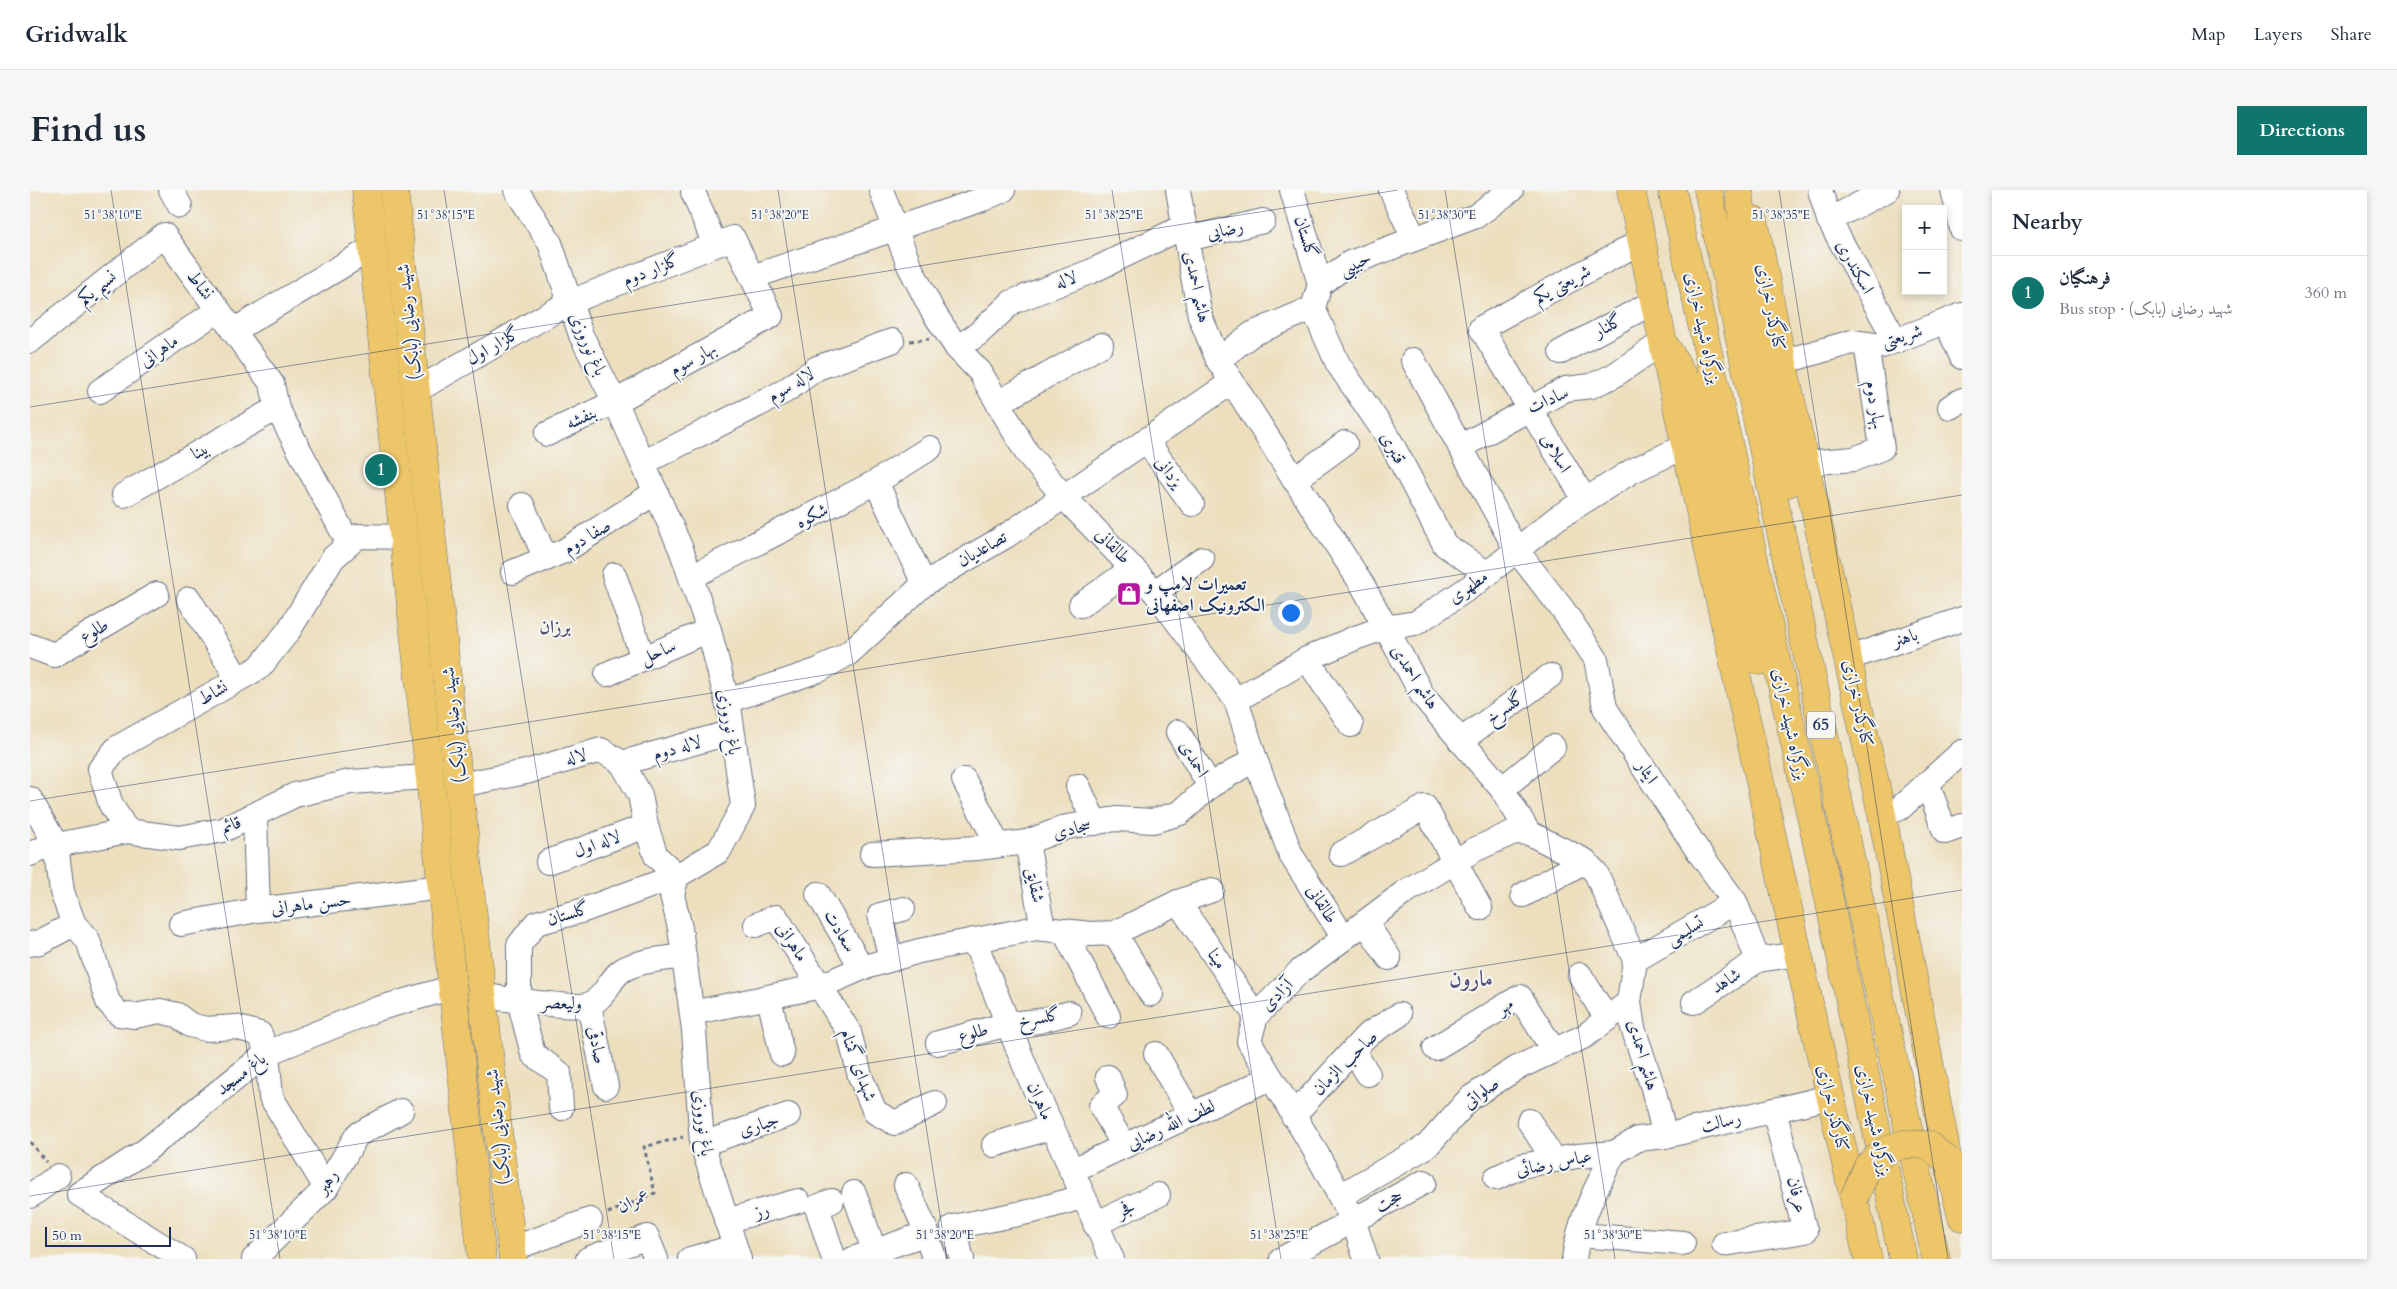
<!DOCTYPE html>
<meta charset="utf-8">
<style>
body{margin:0;font-family:Cardo,Amiri,serif;background:#f6f6f7;color:#1f2937}
.controls{position:absolute;right:15px;top:15px;display:grid;overflow:hidden;border-radius:0px;box-shadow:0 2px 8px #0003}
.controls button{width:45px;height:45px;display:grid;place-items:center;padding:0;border:0;border-bottom:1px solid #e0e1e3;background:#fff;color:#1f2937;font:25px sans-serif}
.scale{position:absolute;left:15px;bottom:12px;width:126px;box-sizing:border-box;padding-left:5px;border:2px solid #1b2f5e;border-top:0;font-size:14px;line-height:18px;white-space:nowrap;color:#1b2f5e;-webkit-text-stroke:4px #f6f6f2;paint-order:stroke}
.you{position:absolute;left:1260px;top:422px;width:18px;height:18px;margin:-12px;border:4px solid #fff;border-radius:50%;background:#1a73e8;box-shadow:0 0 0 8px #1a73e833}
.badge{display:grid;place-items:center;width:32px;height:32px;border-radius:50%;background:#0f766e;color:#fff;font-size:16px;font-weight:700}
.pin{position:absolute;translate:-50% -50%;border:2px solid #fff;box-shadow:0 1px 5px #0006}
.list{margin:0;padding:0;list-style:none}
h2{display:flex;justify-content:space-between;align-items:center;height:65px;margin:0;padding:0 20px;font-size:21px}
h2 small{font-size:16px;font-weight:400;color:#747a83}
.list li{display:grid;grid-template-columns:32px 1fr auto;gap:15px;align-items:center;box-sizing:border-box;height:75px;padding:0 20px;border-top:1px solid #e0e1e3}
.list b{display:block;font-size:19px;white-space:nowrap}
.list p{margin:0;font-size:16px;white-space:nowrap;color:#747a83}
.list em{font-size:16px;font-style:normal;color:#747a83}
.map{position:relative;flex:none;width:1932px;height:1069px;overflow:hidden;border-radius:0px}
header{display:flex;align-items:center;gap:30px;box-sizing:border-box;height:70px;padding:0 25px;background:#fff;border-bottom:1px solid #e0e1e3}
header strong{font-size:24px}
nav{display:flex;gap:28px;margin-inline-start:auto;font-size:18px}
.intro{display:flex;align-items:center;justify-content:space-between;box-sizing:border-box;height:120px;padding:0 30px}
h1{margin:0;font-size:35px}
.button{padding:12px 22px;border-radius:0px;background:#0f766e;color:#fff;font-size:18px;font-weight:700}
main{display:flex;gap:30px;padding:0 30px}
aside{flex:1;background:#fff;border-radius:0px;box-shadow:0 2px 8px #0003}
.map>svg:first-child{display:block}
</style>
<header>
<strong>Gridwalk</strong>
<nav><a>Map</a><a>Layers</a><a>Share</a></nav>
</header>
<div class="intro"><h1>Find us</h1><a class="button">Directions</a></div>
<main>
<div class="map">
<svg width="1932" height="1069" viewBox="0 0 1932 1069">
<rect width="100%" height="100%" fill="#f6f6f2"/>
<filter id="ink" filterUnits="userSpaceOnUse"><feTurbulence type="fractalNoise" baseFrequency=".02" numOctaves="2"/><feDisplacementMap in="SourceGraphic" scale="10" xChannelSelector="R" yChannelSelector="G"/><feConvolveMatrix kernelMatrix="1 2 1 2 8 2 1 2 1" color-interpolation-filters="sRGB"/></filter>
<filter id="wash" filterUnits="userSpaceOnUse"><feTurbulence type="fractalNoise" baseFrequency=".0096" numOctaves="4" result="noise"/><feDisplacementMap in="SourceGraphic" scale="20" xChannelSelector="R" yChannelSelector="G"/><feGaussianBlur stdDeviation="1.12" result="paint"/><feColorMatrix in="noise" values="0 0 0 0 0 0 0 0 0 0 0 0 0 0 0 0 0 1.4 0 .05"/><feComposite in="paint" operator="in"/></filter>
<g filter="url(#wash)">
<rect width="100%" height="100%" fill="#eddfbe"/>
</g>
<g filter="url(#ink)">
<g fill="none" stroke-linecap="round" stroke-linejoin="round">
<defs>
<g id="minor">
<path d="M141,0L150,16"/>
<path d="M486,0L520,53L551,145L590,222L651,359L679,440L700,523L713,616L689,661L647,686L642,705L650,738L664,840L672,954L709,1069"/>
<path d="M851,0L879,75L902,120L927,158L950,182L997,263L1034,307L1125,402L1206,510L1225,569L1261,665L1314,748"/>
<path d="M1148,0L1170,126L1188,170L1333,396L1393,506L1472,599L1499,643L1555,671L1566,683L1605,770L1599,812L1603,838L1623,898L1635,946"/>
<path d="M1262,0L1290,94"/>
<path d="M1361,0L1384,48"/>
<path d="M1790,0L1799,30L1866,151"/>
<path d="M1923,0L1932,39"/>
<path d="M663,2L685,55"/>
<path d="M1799,30L1857,0"/>
<path d="M1157,49L1233,31"/>
<path d="M722,87L953,9L973,0"/>
<path d="M1283,118L1308,174L1358,247L1415,355L1458,384"/>
<path d="M1916,132L1932,167"/>
<path d="M203,141L342,58"/>
<path d="M0,151L134,45L242,194L247,218L319,354"/>
<path d="M927,158L948,144L982,112L1062,81L1155,36"/>
<path d="M1531,162L1625,111"/>
<path d="M1188,170L1222,144L1283,118L1290,94L1320,73L1446,26L1481,0"/>
<path d="M1383,170L1487,361L1533,420L1566,469L1575,518L1666,658L1705,712L1728,770L1769,764"/>
<path d="M1752,172L1822,152L1852,156L1932,125"/>
<path d="M387,200L540,112L703,48L741,126L585,212L517,244"/>
<path d="M70,201L188,120"/>
<path d="M968,213L1071,155"/>
<path d="M1920,217L1932,210"/>
<path d="M1116,250L1162,314"/>
<path d="M1430,257L1536,199L1561,196L1583,186L1633,152"/>
<path d="M613,273L755,201L787,178L862,151"/>
<path d="M1775,273L1824,269L1852,258L1836,154"/>
<path d="M1264,290L1315,253"/>
<path d="M846,292L894,394"/>
<path d="M94,305L247,218"/>
<path d="M1555,310L1451,138L1612,51"/>
<path d="M492,315L516,369"/>
<path d="M483,382L534,361L626,302"/>
<path d="M584,385L613,468"/>
<path d="M661,387L846,292L900,258"/>
<path d="M1125,402L1172,369"/>
<path d="M159,409L208,489"/>
<path d="M1051,415L1103,378"/>
<path d="M0,456L24,465L127,404"/>
<path d="M1819,468L1932,429"/>
<path d="M1277,469L1321,535"/>
<path d="M577,484L679,440"/>
<path d="M1206,510L1277,469L1325,448L1354,438L1386,433L1443,395L1527,328L1602,281L1656,256"/>
<path d="M697,511L789,480L819,463L894,394L976,346L1202,192"/>
<path d="M1148,542L1180,596"/>
<path d="M1430,551L1520,486"/>
<path d="M592,573L702,542"/>
<path d="M934,590L968,655"/>
<path d="M430,595L496,582L571,560L592,573L610,605L616,636L626,666L647,686L551,721L506,733L489,755V810L503,864L529,883L531,918"/>
<path d="M1898,595L1915,642L1932,636"/>
<path d="M1048,596L1065,633"/>
<path d="M1472,599L1523,557"/>
<path d="M0,609L26,655L32,702L44,734L58,750L78,812L89,824L105,826L130,821L147,825L160,835L176,839L205,837L230,844L237,863L241,907L296,998"/>
<path d="M1852,625L1870,618L1932,562"/>
<path d="M225,626L228,720"/>
<path d="M97,641L81,615L70,579L87,558L230,477L259,440L303,368L328,346L374,347"/>
<path d="M997,652L1013,739"/>
<path d="M0,664L17,657L97,641L149,648L193,640L265,605L320,592L398,587"/>
<path d="M842,664L947,658L997,652L1037,637L1086,629L1123,631L1150,623L1180,596L1225,569"/>
<path d="M1311,664L1395,617L1450,718"/>
<path d="M518,672L616,636"/>
<path d="M788,704L832,778"/>
<path d="M1493,705L1555,671"/>
<path d="M1148,712L1226,826"/>
<path d="M1335,732L1359,768"/>
<path d="M151,734L228,720L411,697"/>
<path d="M726,735L746,727L819,842L830,886L845,922L865,933L905,913"/>
<path d="M1034,741L1078,826"/>
<path d="M1085,743L1121,804"/>
<path d="M944,750L999,886L1082,1069"/>
<path d="M0,754L10,752L44,734"/>
<path d="M861,769L850,725L873,719"/>
<path d="M1605,770L1705,712"/>
<path d="M1550,785L1577,829"/>
<path d="M454,806C472,808 547,820 560,814C575,808 579,790 591,781C608,770 635,769 654,766"/>
<path d="M739,808L752,864"/>
<path d="M1664,812L1728,770"/>
<path d="M559,815L576,896"/>
<path d="M662,823L791,796L832,778L889,761L1007,738L1060,744L1085,743L1148,712L1182,700"/>
<path d="M908,853L978,834L1009,831L1039,823"/>
<path d="M1405,858L1490,807L1524,861"/>
<path d="M1323,861L1338,884"/>
<path d="M1126,864L1161,925"/>
<path d="M1078,887L1085,905L1071,916L1094,956"/>
<path d="M1263,926L1336,846L1369,825"/>
<path d="M1499,931L1524,970"/>
<path d="M672,954L758,925"/>
<path d="M964,955L1021,937"/>
<path d="M1041,981L1240,888"/>
<path d="M1466,988L1491,976L1547,966L1584,963L1608,949L1635,946L1800,907"/>
<path d="M876,995L897,1043L904,1069"/>
<path d="M824,1003L844,1060"/>
<path d="M0,1006L28,986"/>
<path d="M1310,1006L1397,956L1440,908L1487,878L1555,846L1599,812"/>
<path d="M802,1011L787,1017L804,1069"/>
<path d="M696,1031L768,1011"/>
<path d="M1065,1034L1128,1005"/>
<path d="M1549,1045L1653,1053"/>
<path d="M1694,1054L1775,1041L1744,920"/>
<path d="M482,1059L560,1030"/>
<path d="M153,1069L49,1004L115,961L237,863L347,819L424,797"/>
<path d="M224,1069L296,998L327,945L371,921"/>
<path d="M558,1069L617,1047L626,1069"/>
<path d="M660,1069L705,1057"/>
<path d="M823,1069L897,1043"/>
<path d="M932,1069L923,1037L1003,1021L1052,1007"/>
<path d="M1252,1069L1394,992"/>
<path d="M1336,1069L1323,1030L1283,957L1219,851L1226,826L1269,782L1375,702L1444,660L1484,642L1499,643"/>
<path d="M1544,1069C1549,1030 1566,998 1584,963"/>
</g>
<g id="major">
<path d="M336,0L452,1069"/>
<path d="M364,0L442,717L483,1069"/>
<path d="M1724,30L1746,142L1852,625L1918,971L1932,1027"/>
<path d="M1634,158L1781,822L1838,1069"/>
</g>
<g id="highway">
<path d="M1601,0L1633,152L1661,199L1709,404L1730,471"/>
<path d="M1642,0L1793,680L1873,1069"/>
<path d="M1678,0L1906,1069"/>
<path d="M1709,0L1719,81L1758,293"/>
</g>
</defs>
<use href="#minor" stroke="#646d80" stroke-width="26"/>
<use href="#major" stroke="#646d80" stroke-width="29"/>
<use href="#highway" stroke="#646d80" stroke-width="29"/>
<g stroke="#646d80" stroke-width="3" stroke-dasharray="4 4" stroke-linecap="butt">
<path d="M880,151L899,149"/>
<path d="M0,952L16,972"/>
<path d="M578,1023L625,1003L614,957L653,947"/>
</g>
<use href="#minor" stroke="#fff" stroke-width="24"/>
<use href="#major" stroke="#ecc669" stroke-width="28"/>
<use href="#highway" stroke="#ecc669" stroke-width="28"/>
<defs>
<path id="major-bridge" d="M1824,1008L1838,976L1855,961L1874,954L1898,955L1918,971"/>
</defs>
<use href="#major-bridge" stroke="#646d80" stroke-width="29" stroke-linecap="butt"/>
<use href="#major-bridge" stroke="#ecc669" stroke-width="28"/>
</g>
</g>
<path fill="none" stroke="#1b2f5e" stroke-width="1" stroke-opacity="0.45" d="M81,0L250,1069M414,0L584,1069M748,0L917,1069M1082,0L1251,1069M1415,0L1585,1069M1749,0L1918,1069M0,217L1368,0M0,611L1932,305M0,1006L1932,700"/>
<defs>
<symbol id="shop-square" viewBox="-11 -11 22 22"><rect x="-9" y="-9" width="18" height="18" rx="4" fill="#b5179e" stroke="#f6f6f2"/><path d="M-5-2.5h2.3a2.7 3.5 0 0 1 5.4 0H5L5.5 6h-11ZM-1.5-2.5h3a1.5 2.3 0 0 0-3 0Z" fill="#fff"/></symbol>
</defs>
<g fill-rule="evenodd">
<use href="#shop-square" x="1085" y="390" width="28" height="28"/>
</g>
<g text-anchor="middle" dominant-baseline="central" stroke-width="4" stroke-linejoin="round" paint-order="stroke">
<rect fill="#f6f6f2" stroke="#5d6b8a" stroke-width="1" x="1777" y="521.5" width="28" height="27" rx="4"/>
<g font-size="16" font-weight="bold" fill="#1b2f5e">
<text x="1791" y="535">65</text>
</g>
<g font-size="18" fill="#1b2f5e" stroke="#f6f6f2">
<text transform="translate(1195 40) rotate(-13)">رضایی</text>
<text transform="translate(1276 47) rotate(73)">گلستان</text>
<text transform="translate(1325 74) rotate(-27)">حبیبی</text>
<text transform="translate(1825 77) rotate(61)">اسکندری</text>
<text transform="translate(621 80) rotate(-22)">گلزار دوم</text>
<text transform="translate(1036 90) rotate(-19)">لاله</text>
<text transform="translate(1532 94) rotate(-28)">شریعتی یکم</text>
<text transform="translate(170 95) rotate(55)">نشاط</text>
<text transform="translate(1167 97) rotate(78)">هاشم احمدی</text>
<text transform="translate(67 98) rotate(-38)">نسیم یکم</text>
<text transform="translate(1741 117) rotate(79)">کنارگذر خرازی</text>
<text transform="translate(379 132) rotate(-96)">شهید رضایی (بابک)</text>
<text transform="translate(1578 136) rotate(-28)">گلنار</text>
<text transform="translate(1673 138) rotate(78)">بزرگراه شهید خرازی</text>
<text transform="translate(1872 146) rotate(-17)">شریعتی</text>
<text transform="translate(558 154) rotate(66)">باغ نوروزی</text>
<text transform="translate(463 156) rotate(-30)">گلزار اول</text>
<text transform="translate(129 161) rotate(-35)">ماهرانی</text>
<text transform="translate(663 169) rotate(-29)">بهار سوم</text>
<text transform="translate(761 195) rotate(-31)">لاله سوم</text>
<text transform="translate(1518 210) rotate(-24)">سادات</text>
<text transform="translate(1845 215) rotate(81)">بهار دوم</text>
<text transform="translate(551 228) rotate(-25)">بنفشه</text>
<text transform="translate(1363 258) rotate(61)">قنبری</text>
<text transform="translate(170 261) rotate(-29)">بینا</text>
<text transform="translate(1526 263) rotate(59)">اسلامی</text>
<text transform="translate(1139 282) rotate(54)">یزدانی</text>
<text transform="translate(782 326) rotate(-27)">شکوه</text>
<text transform="translate(557 347) rotate(-31)">صفا دوم</text>
<text transform="translate(1083 356) rotate(46)">طالقانی</text>
<text transform="translate(952 359) rotate(-30)">تصاعدیان</text>
<text transform="translate(1438 397) rotate(-35)">مطهری</text>
<text transform="translate(64 441) rotate(-30)">طلوع</text>
<text transform="translate(1875 448) rotate(-19)">باهنر</text>
<text transform="translate(628 462) rotate(-23)">ساحل</text>
<text transform="translate(1385 487) rotate(57)">هاشم احمدی</text>
<text transform="translate(183 503) rotate(-28)">نشاط</text>
<text transform="translate(1828 513) rotate(78)">کنارگذر خرازی</text>
<text transform="translate(1475 518) rotate(-36)">گلسرخ</text>
<text transform="translate(699 532) rotate(80)">باغ نوروزی</text>
<text transform="translate(1760 534) rotate(78)">بزرگراه شهید خرازی</text>
<text transform="translate(424 535) rotate(-96)">شهید رضایی (بابک)</text>
<text transform="translate(647 558) rotate(-16)">لاله دوم</text>
<text transform="translate(546 567) rotate(-15)">لاله</text>
<text transform="translate(1164 569) rotate(59)">احمدی</text>
<text transform="translate(1617 582) rotate(57)">ایثار</text>
<text transform="translate(201 635) rotate(-21)">قائم</text>
<text transform="translate(1042 639) rotate(-14)">سجادی</text>
<text transform="translate(567 654) rotate(-20)">لاله اول</text>
<text transform="translate(1005 695) rotate(79)">شقایق</text>
<text transform="translate(281 714) rotate(-7)">حسن ماهرانی</text>
<text transform="translate(1292 714) rotate(58)">طالقانی</text>
<text transform="translate(538 724) rotate(-17)">گلستان</text>
<text transform="translate(810 741) rotate(59)">سعادت</text>
<text transform="translate(1655 741) rotate(-30)">تسلیمی</text>
<text transform="translate(762 752) rotate(57)">ماهرانی</text>
<text transform="translate(1187 769) rotate(56)">مینا</text>
<text transform="translate(1696 791) rotate(-33)">شاهد</text>
<text transform="translate(1247 805) rotate(-45)">آزادی</text>
<text transform="translate(532 813) rotate(2)">ولیعصر</text>
<text transform="translate(1475 816) rotate(-31)">مهر</text>
<text transform="translate(1009 828) rotate(-11)">گلسرخ</text>
<text transform="translate(943 843) rotate(-15)">طلوع</text>
<text transform="translate(567 855) rotate(79)">صادقی</text>
<text transform="translate(1613 865) rotate(74)">هاشم احمدی</text>
<text transform="translate(1315 873) rotate(-45)">صاحب الزمان</text>
<text transform="translate(828 875) rotate(70)">شهدای گمنام</text>
<text transform="translate(211 884) rotate(-38)">باغ مسجد</text>
<text transform="translate(1451 903) rotate(-37)">صلواتی</text>
<text transform="translate(1010 911) rotate(66)">ماهران</text>
<text transform="translate(1803 918) rotate(77)">کنارگذر خرازی</text>
<text transform="translate(1844 930) rotate(78)">بزرگراه شهید خرازی</text>
<text transform="translate(1691 932) rotate(-13)">رسالت</text>
<text transform="translate(673 933) rotate(83)">باغ نوروزی</text>
<text transform="translate(729 935) rotate(-18)">جباری</text>
<text transform="translate(1141 935) rotate(-25)">لطف الله رضایی</text>
<text transform="translate(468 937) rotate(-96)">شهید رضایی (بابک)</text>
<text transform="translate(1524 973) rotate(-11)">عباس رضائی</text>
<text transform="translate(297 992) rotate(-56)">رهبر</text>
<text transform="translate(1767 1005) rotate(77)">عرفان</text>
<text transform="translate(603 1011) rotate(-26)">عمران</text>
<text transform="translate(1359 1011) rotate(-28)">حجت</text>
<text transform="translate(1096 1019) rotate(-24)">فجر</text>
<text transform="translate(732 1021) rotate(-16)">رز</text>
</g>
<g font-size="18" font-weight="bold" fill="#1b2f5e" stroke="#f6f6f2" text-anchor="start">
<text x="1116" y="394">تعمیرات لامپ و<tspan x="1116" dy="21">الکترونیک اصفهانی</tspan></text>
</g>
<g font-size="19" font-weight="bold" fill="#585479" stroke="#f6f6f2">
<text x="525" y="437">برزان</text>
</g>
<g font-size="22" font-weight="bold" fill="#585479" stroke="#f6f6f2">
<text x="1441" y="789">مارون</text>
</g>
</g>
<g font-size="12" text-anchor="middle" fill="#1b2f5e" stroke="#f6f6f2" stroke-width="4" stroke-linejoin="round" paint-order="stroke">
<text x="83" y="29">51°38'10"E</text>
<text x="416" y="29">51°38'15"E</text>
<text x="750" y="29">51°38'20"E</text>
<text x="1084" y="29">51°38'25"E</text>
<text x="1417" y="29">51°38'30"E</text>
<text x="1751" y="29">51°38'35"E</text>
<text x="248" y="1049">51°38'10"E</text>
<text x="582" y="1049">51°38'15"E</text>
<text x="915" y="1049">51°38'20"E</text>
<text x="1249" y="1049">51°38'25"E</text>
<text x="1583" y="1049">51°38'30"E</text>
</g>
</svg>
<div class="controls">
<button>+</button>
<button>−</button>
</div>
<div class="scale">50 m</div>
<div class="you"></div>
<div class="pin badge" style="left:351px;top:280px">1</div>
</div>
<aside>
<h2>Nearby<small></small></h2>
<ul class="list">
<li><span class="badge">1</span><div><b>فرهنگیان</b><p>Bus stop · شهید رضایی (بابک)</p></div><em>360 m</em></li>
</ul>
</aside>
</main>
